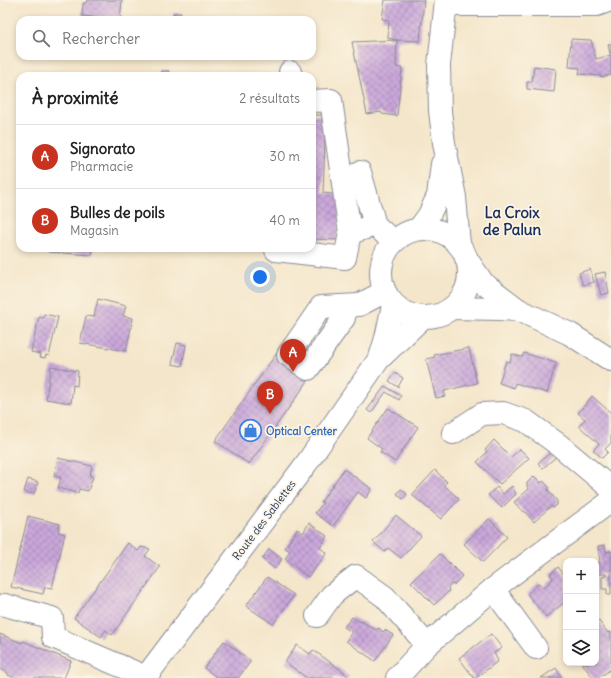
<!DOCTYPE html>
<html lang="fr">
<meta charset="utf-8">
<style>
body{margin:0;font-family:Delius,sans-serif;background:#f6f6f6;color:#222}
.controls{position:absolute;right:12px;bottom:12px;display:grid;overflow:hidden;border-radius:8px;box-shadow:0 2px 6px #0003}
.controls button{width:36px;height:36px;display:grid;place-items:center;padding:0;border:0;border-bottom:1px solid #e0e0e0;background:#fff;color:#222;font:20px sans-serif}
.you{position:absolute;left:260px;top:277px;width:14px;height:14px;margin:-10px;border:3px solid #fff;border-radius:50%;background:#1a73e8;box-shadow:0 0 0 6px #1a73e833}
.badge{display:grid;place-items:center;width:26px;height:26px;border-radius:50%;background:#c8321e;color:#fff;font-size:13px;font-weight:700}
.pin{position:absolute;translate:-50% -33px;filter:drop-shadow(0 1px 2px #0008)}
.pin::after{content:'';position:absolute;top:21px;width:14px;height:12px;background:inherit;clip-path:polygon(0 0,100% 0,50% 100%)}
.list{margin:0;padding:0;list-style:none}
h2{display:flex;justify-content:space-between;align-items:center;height:52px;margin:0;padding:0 16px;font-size:17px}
h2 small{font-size:13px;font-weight:400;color:#767676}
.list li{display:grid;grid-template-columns:26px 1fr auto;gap:12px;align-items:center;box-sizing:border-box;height:64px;padding:0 16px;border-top:1px solid #e0e0e0}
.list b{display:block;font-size:15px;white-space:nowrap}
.list p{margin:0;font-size:13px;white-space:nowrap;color:#767676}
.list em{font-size:13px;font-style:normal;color:#767676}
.icon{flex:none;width:22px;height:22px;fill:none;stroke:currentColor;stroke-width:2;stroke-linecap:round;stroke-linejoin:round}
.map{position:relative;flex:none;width:611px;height:678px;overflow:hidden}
.search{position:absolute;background:#fff;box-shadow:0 2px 6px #0003;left:16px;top:16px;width:300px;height:44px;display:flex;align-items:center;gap:10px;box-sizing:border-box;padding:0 14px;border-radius:12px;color:#767676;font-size:15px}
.panel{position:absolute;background:#fff;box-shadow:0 2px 6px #0003;left:16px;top:72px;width:300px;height:180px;border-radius:12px}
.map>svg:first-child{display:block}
</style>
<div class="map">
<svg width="611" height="678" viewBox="0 0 611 678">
<defs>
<pattern id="building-cross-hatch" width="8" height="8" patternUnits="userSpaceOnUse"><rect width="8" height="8" fill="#caa7da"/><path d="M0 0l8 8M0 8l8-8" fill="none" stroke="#a388b4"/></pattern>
</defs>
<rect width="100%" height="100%" fill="#fcf5e5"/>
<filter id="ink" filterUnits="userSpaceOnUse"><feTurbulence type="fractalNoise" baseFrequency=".025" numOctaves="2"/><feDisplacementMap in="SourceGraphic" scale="8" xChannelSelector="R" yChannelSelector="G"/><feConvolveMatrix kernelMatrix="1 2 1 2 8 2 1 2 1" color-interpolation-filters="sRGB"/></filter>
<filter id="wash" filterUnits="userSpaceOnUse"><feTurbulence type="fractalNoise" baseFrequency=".012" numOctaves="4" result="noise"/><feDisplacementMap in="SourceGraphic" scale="16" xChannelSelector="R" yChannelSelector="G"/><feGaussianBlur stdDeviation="0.9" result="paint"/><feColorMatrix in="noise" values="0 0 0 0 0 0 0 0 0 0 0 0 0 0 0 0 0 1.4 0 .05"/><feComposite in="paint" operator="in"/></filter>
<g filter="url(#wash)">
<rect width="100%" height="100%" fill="#f4e6ca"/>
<g id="blocks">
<g fill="url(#building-cross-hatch)">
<path d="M87,0H122L120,20H93V17L82,16L83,3H86Z"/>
<path d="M385,0H424L420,41L397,40L396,67L402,68L397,116L382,114L381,112L367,114L352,42L397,40L388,38L389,20L382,19Z"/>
<path d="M173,13H181L180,20H173Z"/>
<path d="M571,39L591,40L596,59L611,55V75L601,77V76L579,74L580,68L569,67Z"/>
<path d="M608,44H611V54H610Z"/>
<path d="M534,66L556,69L554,92L527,89V82H532Z"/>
<path d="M162,71H169L168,76H161Z"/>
<path d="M312,115H326L323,193L340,195L338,240L312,239Z"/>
<path d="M48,248H93L92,255L48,252Z"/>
<path d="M590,269L594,282L583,285L579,273Z"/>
<path d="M605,272L609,293L601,295L595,274Z"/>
<path d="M98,299L126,306L123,316L133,318L126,351L80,343L86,316L94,317Z"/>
<path d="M44,314L58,317L49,356L46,355L45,358L40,357L41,354L31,352L39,317L43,318Z"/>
<path d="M177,343L186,345L182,366L172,364Z"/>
<path d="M469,348L477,383L444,391L445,396L436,398L426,359L435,357L434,355Z"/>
<path d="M524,353L556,363L547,393L515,383L514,388L499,383L506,361L510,362L512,354L522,357Z"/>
<path d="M276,354L310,378L249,464L215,441Z"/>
<path d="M51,366L78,371L77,386L73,385L71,403L46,399Z"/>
<path d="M395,373L403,378L398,387L389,381Z"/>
<path d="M385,386L401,396L399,400L386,392L371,413L367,410Z"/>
<path d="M592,396L611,413V443L605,449L608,452L602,458L593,450L599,444L579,426L585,419L578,413Z"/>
<path d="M388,408L418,427L395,462L380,452L382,449L367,438Z"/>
<path d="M494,440L511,457L520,449L529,458L500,484L477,462L487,452L485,450Z"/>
<path d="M552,451L557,456L543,468L538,463Z"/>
<path d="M58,458L92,466L90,476L93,477L88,491L79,489L78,493L58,488L61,478L54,476Z"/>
<path d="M344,469L372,489L366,498L358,492L333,526L315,513L323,503L321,502Z"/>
<path d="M435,470L447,482L444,485L459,499L441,519L412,495Z"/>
<path d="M534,476L541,483L543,481L549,487L548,490L557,501V505L553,508L551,506L534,522L524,511L523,512L514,502L529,489L527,486V483Z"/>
<path d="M28,479L38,482L34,494L24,492Z"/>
<path d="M512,486L516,494L502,508L488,495L497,487L503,494Z"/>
<path d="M401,489L407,494L403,499L397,494Z"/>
<path d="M396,515L421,536L401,558L388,548L385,552L373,542Z"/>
<path d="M28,516L60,524L58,532L65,534L52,588L45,587L43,594L11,587Z"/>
<path d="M489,519L507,537L483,562L464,544Z"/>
<path d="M309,523L327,536L320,548L327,553L308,577L285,559L290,551L285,548L297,529L303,533Z"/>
<path d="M128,543L138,551L141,547L150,549L145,556L160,567L112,635L106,630L101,637L74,618Z"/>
<path d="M605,545L606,552L611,551V595H607V589H602V577L607,576L606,574H599L598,576H596V563H600L598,546Z"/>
<path d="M269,549L282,559L275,569L262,559Z"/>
<path d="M440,554L462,576L454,585L451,584L448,588L449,591L434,605L411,582Z"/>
<path d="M558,567L566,577V601L546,617L527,594L539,583L543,588L553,579L550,574Z"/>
<path d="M267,577L294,595L273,624L246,606Z"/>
<path d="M352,617L360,622L361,621L376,630L378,628L383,632L385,630L393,635L375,661L346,641L352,632L344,627Z"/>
<path d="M598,620L608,633L611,632V669L598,678H593L582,663H596V622Z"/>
<path d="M0,634L22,643L23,641L71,661L64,678H15L8,675V673L0,669Z"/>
<path d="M491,634L502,648L494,653L498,661L476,678H474L459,658Z"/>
<path d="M224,641L251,661L238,678H218L204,668Z"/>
<path d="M297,645L310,654L313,650L344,672V673L349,677L348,678H307L285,662Z"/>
<path d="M556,668L562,678H541Z"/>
</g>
</g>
</g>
<g filter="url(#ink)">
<use href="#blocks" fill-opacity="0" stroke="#888a94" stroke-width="1"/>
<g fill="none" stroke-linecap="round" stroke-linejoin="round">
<defs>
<g id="minor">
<path d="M446,3L458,5H597L611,0"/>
<path d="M290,72L291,76"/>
<path d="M312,101L331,100L350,233"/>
<path d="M360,172L375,225L394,242"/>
<path d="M276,250L345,258L350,233L375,225"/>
<path d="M466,258L483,283L519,310L570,334L611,360"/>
<path d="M346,306L344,318L308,369L288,355L321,307L359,305L384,292"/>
<path d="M452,308L499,309L519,310"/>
<path d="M453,433L482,414L503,413L526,421L559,445L608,486L611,490"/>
<path d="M493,589L536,648"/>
<path d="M5,605L52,618L53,637L146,677"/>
<path d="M317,616L332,595L356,576L385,597L427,645"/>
<path d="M397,678L427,645L493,589L611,501"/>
</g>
<g id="major">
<path d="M446,0L439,65L440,111L444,143L455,197L459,245"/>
<path d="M419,229L429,215L438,196L442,164"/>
<circle cx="425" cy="273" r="44"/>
<path d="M380,358L386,338L393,305"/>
<path d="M145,678L306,464L379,359L422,318"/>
</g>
</defs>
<use href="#minor" stroke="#888a94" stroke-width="24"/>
<use href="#major" stroke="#888a94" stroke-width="24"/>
<use href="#minor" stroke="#fff" stroke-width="22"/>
<use href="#major" stroke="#fff" stroke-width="22"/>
</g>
</g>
<defs>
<symbol id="shop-ring" viewBox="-11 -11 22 22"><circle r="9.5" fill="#fcf5e5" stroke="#3f7fe0" stroke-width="1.5"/><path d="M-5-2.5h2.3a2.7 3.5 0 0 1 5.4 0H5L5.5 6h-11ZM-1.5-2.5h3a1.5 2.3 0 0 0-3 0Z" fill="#3f7fe0"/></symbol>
</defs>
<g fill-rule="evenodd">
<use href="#shop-ring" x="238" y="418" width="25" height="25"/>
</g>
<g text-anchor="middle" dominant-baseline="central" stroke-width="3.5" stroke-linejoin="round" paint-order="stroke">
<g font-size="11" font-weight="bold" fill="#366cbe" stroke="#fcf5e5" text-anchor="start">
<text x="266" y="431">Optical Center</text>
</g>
<g font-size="11" fill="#1b2f5e" stroke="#fcf5e5">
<text transform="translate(264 520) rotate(-53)">Route des Sablettes</text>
</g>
<g font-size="15" font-weight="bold" fill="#1b2f5e" stroke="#fcf5e5">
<text x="512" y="212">La Croix<tspan x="512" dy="17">de Palun</tspan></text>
</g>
</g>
</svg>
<div class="controls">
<button>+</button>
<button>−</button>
<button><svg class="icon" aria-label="layers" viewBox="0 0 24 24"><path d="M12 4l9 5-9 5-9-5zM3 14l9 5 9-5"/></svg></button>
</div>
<div class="you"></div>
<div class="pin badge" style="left:293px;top:372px">A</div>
<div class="pin badge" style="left:270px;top:414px">B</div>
<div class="search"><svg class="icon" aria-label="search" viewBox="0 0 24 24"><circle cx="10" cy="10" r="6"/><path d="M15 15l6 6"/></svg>Rechercher</div>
<section class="panel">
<h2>À proximité<small>2 résultats</small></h2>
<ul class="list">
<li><span class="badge">A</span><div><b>Signorato</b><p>Pharmacie</p></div><em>30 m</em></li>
<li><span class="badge">B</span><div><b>Bulles de poils</b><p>Magasin</p></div><em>40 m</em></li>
</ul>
</section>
</div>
